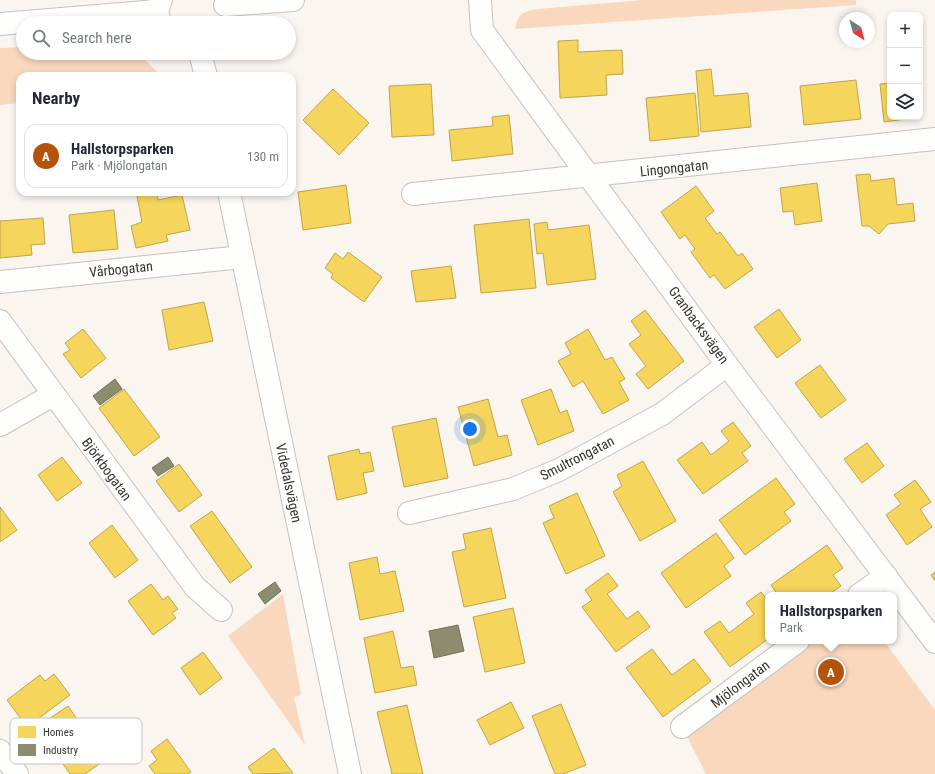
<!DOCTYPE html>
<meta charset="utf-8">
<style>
body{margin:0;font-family:"Roboto Condensed",sans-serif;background:#f6f6f7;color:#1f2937}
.controls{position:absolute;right:12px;top:12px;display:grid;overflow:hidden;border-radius:8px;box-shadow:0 2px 6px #0003}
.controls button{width:36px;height:36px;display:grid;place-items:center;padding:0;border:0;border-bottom:1px solid #e0e1e3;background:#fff;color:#1f2937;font:20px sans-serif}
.compass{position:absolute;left:839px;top:12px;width:36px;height:36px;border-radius:50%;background:#fff;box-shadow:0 2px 6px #0003;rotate:144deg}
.you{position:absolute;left:470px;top:429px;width:14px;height:14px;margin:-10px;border:3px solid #fff;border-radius:50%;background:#1a73e8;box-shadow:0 0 0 6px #1a73e833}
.badge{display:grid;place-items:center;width:26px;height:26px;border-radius:50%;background:#b45309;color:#fff;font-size:13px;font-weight:700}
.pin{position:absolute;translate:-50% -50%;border:2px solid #fff;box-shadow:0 1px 4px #0006}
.popup{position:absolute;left:765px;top:592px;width:132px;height:52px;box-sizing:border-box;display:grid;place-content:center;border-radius:8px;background:#fff;filter:drop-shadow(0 1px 3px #0005);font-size:13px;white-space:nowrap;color:#747a83}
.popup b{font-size:15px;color:#1f2937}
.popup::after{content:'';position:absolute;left:50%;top:100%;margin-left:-8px;border:8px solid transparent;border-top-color:#fff}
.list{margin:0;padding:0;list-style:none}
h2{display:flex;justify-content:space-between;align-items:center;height:52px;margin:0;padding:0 16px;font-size:17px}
h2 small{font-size:13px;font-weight:400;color:#747a83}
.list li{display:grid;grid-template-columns:26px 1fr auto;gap:12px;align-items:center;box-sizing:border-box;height:64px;margin:0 8px 8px;padding:0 8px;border:1px solid #e0e1e3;border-radius:12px}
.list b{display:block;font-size:15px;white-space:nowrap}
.list p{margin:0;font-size:13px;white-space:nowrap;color:#747a83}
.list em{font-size:13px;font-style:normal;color:#747a83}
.icon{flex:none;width:22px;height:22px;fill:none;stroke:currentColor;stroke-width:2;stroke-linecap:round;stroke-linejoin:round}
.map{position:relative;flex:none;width:935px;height:774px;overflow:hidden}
.search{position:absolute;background:#fff;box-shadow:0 2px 6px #0003;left:16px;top:16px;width:280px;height:44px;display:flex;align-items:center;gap:10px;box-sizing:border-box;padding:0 14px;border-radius:22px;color:#747a83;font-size:15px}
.panel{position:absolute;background:#fff;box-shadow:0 2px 6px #0003;left:16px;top:72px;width:280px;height:124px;border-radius:12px}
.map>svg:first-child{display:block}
</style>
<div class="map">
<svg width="935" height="774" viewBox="0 0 935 774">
<rect width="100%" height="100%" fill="#fbf5f0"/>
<g fill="#f9d8bd">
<path d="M643,0H856V5L515,29C518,13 522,12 538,9Z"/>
<path d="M23,47V53H138L161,76H20V103L0,105V48Z"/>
<path d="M283,594L301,695L294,697L305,745L228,636Z"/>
<path d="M798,641H884L935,710V774H706L682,727Z"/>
</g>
<g fill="#f6d55c" stroke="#bda44f">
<path d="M578,40V52L622,50L623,74L606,75L607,95L560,98L558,41Z"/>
<path d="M711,69L714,96L748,93L751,127L701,132L696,71Z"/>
<path d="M856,80L861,119L804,125L800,86Z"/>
<path d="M890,83V117H920V113V117L884,122L880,84Z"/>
<path d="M431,84L434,135L392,137L389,86Z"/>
<path d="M333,89L369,123L339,155L303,120Z"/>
<path d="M695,93L699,136L650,141L646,98Z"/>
<path d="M509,115L513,154L452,161L449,130L493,126L492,117Z"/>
<path d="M870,174L871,181L894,178L897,205L913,203L915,221L888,224L879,234L869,226H862L856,175Z"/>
<path d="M817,183L822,221L795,225L793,211L783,212L780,188Z"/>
<path d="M346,185L351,223L303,230L298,192Z"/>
<path d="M696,186L714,211L705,218L717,234L720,232L738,256L742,253L753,269L725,289L714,275L710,278L691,252L695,249L685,235L680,239L661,212Z"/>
<path d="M157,192L158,200L182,195L190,230L166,235L168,241L136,248L131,226L142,222L137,196Z"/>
<path d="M114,210L118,249L73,253L69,215Z"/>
<path d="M43,218L45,244L31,245L32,255L0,258V221Z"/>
<path d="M529,219L536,288L481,293L474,225Z"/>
<path d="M547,222L548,230L589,225L596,279L547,285L543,253L537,254L534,224Z"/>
<path d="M348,252L382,277L364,302L331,278L333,274L325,268L335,253L343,259Z"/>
<path d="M451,266L456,298L416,302L411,271Z"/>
<path d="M204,302L213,341L169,350L162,310Z"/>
<path d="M779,309L801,340L777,358L754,327Z"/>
<path d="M645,310L684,361L648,389L636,374L646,366L629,344L641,335L631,321Z"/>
<path d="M83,329L106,358L81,378L63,354L70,350L65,343Z"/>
<path d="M588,329L605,360L612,357L625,379L619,382L629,400L603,414L583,381L573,387L558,361L571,354L565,343Z"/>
<path d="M820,365L846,400L821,418L795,383Z"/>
<path d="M124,389L160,437L134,456L99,408Z"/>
<path d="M551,389L560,413L567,410L574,431L538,445L521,400Z"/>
<path d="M488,399L498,437L507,435L512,455L474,466L458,407Z"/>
<path d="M436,418L448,478L404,487L392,427Z"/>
<path d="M733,422L751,446L742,453L748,461L703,494L677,460L702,442L711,455L729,441L721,431Z"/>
<path d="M867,443L884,466L862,483L844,459Z"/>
<path d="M359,449L360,454L370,452L374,471L363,473L367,493L337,500L328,456Z"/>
<path d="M62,457L82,483L57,501L38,475Z"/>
<path d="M643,461L676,521L640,541L613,492L622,486L617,475Z"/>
<path d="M179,464L202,495L179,512L156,481Z"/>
<path d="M776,478L795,504L784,512L791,521L745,555L719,520Z"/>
<path d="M915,480L931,502L920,509L932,527L907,545L886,515L901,504L894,495Z"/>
<path d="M577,493L605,556L566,574L543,523L554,518L549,506Z"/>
<path d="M0,507L17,530L0,542Z"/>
<path d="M212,511L252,567L230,583L190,526Z"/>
<path d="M112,525L138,560L115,578L89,543Z"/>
<path d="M491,528L506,598L464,607L452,552L466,549L463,534Z"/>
<path d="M716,533L734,558L724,566L731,576L686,608L661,573Z"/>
<path d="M827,545L843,568L833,575L841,586L828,595H778L771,585Z"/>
<path d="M377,557L380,574L395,571L404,611L360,620L349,563Z"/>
<path d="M935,572V581L931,575Z"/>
<path d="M608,573L618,586L607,594L627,619L638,611L650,627L616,652L582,607L592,600L585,590Z"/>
<path d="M151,584L163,600L168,596L178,609L172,613L176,618L153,635L128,601Z"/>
<path d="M761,592L768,601V639L730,667L704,632L720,621L729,633L754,614L746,603Z"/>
<path d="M513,608L525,663L485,672L473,617Z"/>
<path d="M393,631L401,668L413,666L417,685L375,693L364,638Z"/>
<path d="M652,649L672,675L694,659L711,681L663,717L626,668Z"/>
<path d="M203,652L222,678L200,695L181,668Z"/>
<path d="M54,674L70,695L27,727L7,700L40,675L45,681Z"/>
<path d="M511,702L524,728L490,745L477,720Z"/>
<path d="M561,704L586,765L563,774H555L532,716Z"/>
<path d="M407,705L423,774H392L377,712Z"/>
<path d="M68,706L105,760L85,774H70L37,727Z"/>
<path d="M167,739L191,772L188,774H155L149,766L157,760L151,751Z"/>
<path d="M274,748L293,773L253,774L248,767Z"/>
</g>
<g fill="#8c8c6e" stroke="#72715b">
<path d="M115,379L122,389L100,405L93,396Z"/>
<path d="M168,457L174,466L158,476L152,468Z"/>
<path d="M275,582L281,591L265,604L258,594Z"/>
<path d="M458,625L464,651L434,658L429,631Z"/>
</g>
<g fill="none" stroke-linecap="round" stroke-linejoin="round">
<defs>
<g id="minor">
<path d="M480,0L482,30L727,365L935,642"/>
<path d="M0,24L157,11"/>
<path d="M413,194L935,139"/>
<path d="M0,282L242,257"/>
<path d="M0,321L195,587L221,610"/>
<path d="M0,425L53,395"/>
<path d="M409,513L513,489L559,470L662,414L727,365"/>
<path d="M859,595L886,576"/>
<path d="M682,727L798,641"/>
<path d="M0,751L17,774"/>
</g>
<g id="tertiary">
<path d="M225,5L293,0"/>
<path d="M160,23L157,11L161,0"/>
<path d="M200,53L206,76"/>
<path d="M229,192L350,774"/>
</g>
</defs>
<use href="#minor" stroke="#c6c1bd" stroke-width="24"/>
<use href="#tertiary" stroke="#c6c1bd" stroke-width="24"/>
<use href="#minor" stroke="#fefefd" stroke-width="22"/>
<use href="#tertiary" stroke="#fefefd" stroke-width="22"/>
</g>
<g text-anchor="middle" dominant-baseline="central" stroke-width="4" stroke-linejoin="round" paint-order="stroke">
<g font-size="14" fill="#373330" stroke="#fff">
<text transform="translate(674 168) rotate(-6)">Lingongatan</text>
<text transform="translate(121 269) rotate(-6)">Vårbogatan</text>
<text transform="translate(699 325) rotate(54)">Granbacksvägen</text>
<text transform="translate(577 458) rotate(-27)">Smultrongatan</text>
<text transform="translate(107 469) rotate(54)">Björkbogatan</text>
<text transform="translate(289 483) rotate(78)">Videdalsvägen</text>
<text transform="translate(740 684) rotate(-37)">Mjölongatan</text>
</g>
</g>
<rect x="10" y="718" width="132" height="46" rx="6" fill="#fff" stroke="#c3c2c1" stroke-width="1"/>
<rect x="18" y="726" width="18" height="12" fill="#f6d55c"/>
<rect x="18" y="744" width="18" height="12" fill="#8c8c6e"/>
<g font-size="11" fill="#373330">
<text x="43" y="736">Homes</text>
<text x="43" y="754">Industry</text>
</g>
</svg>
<div class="controls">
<button>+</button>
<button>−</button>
<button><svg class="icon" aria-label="layers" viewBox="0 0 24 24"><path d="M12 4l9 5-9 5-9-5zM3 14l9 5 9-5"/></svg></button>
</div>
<svg class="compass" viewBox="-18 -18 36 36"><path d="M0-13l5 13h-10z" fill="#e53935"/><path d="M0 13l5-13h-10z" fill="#747a83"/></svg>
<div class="you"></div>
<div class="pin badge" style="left:831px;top:672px">A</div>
<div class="popup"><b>Hallstorpsparken</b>Park</div>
<div class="search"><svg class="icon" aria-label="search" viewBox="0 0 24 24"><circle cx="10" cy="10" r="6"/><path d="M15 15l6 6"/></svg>Search here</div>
<section class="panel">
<h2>Nearby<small></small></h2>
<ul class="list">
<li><span class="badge">A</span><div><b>Hallstorpsparken</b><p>Park · Mjölongatan</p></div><em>130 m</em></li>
</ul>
</section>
</div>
